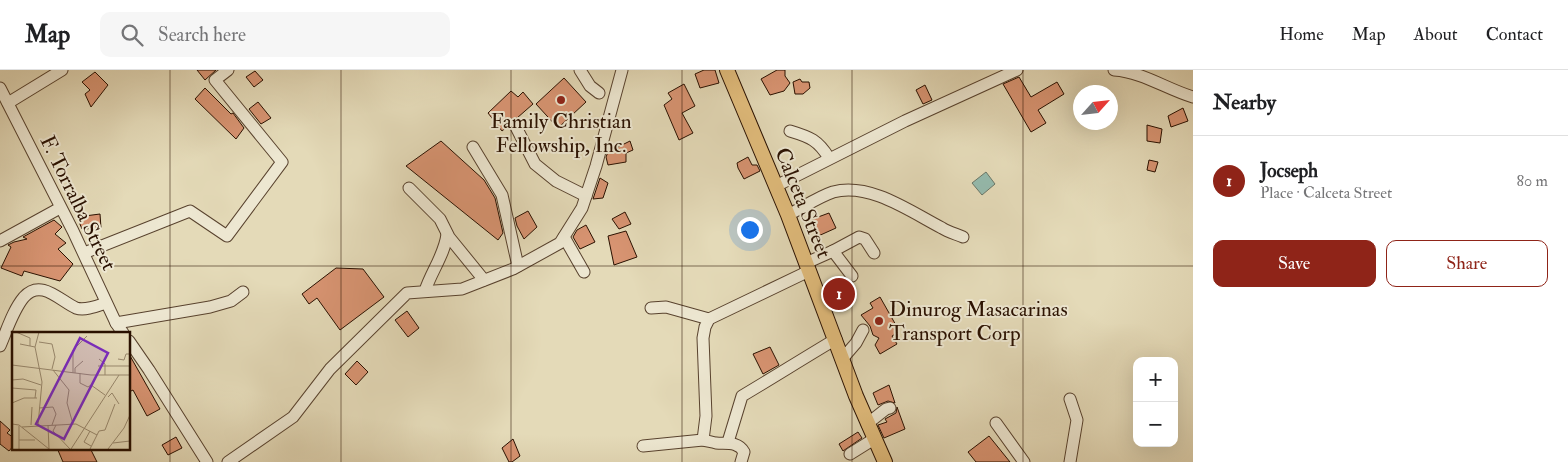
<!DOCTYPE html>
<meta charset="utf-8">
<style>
body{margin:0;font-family:"IM FELL Double Pica",serif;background:#f6f6f6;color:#202124}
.controls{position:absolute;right:15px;bottom:15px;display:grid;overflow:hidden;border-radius:10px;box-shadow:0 5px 20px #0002}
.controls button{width:45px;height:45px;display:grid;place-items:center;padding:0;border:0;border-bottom:1px solid #e0e0e0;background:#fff;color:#202124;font:25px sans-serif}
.compass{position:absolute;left:1073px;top:15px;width:45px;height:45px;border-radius:50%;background:#fff;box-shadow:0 5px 20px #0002;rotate:63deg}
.you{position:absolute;left:749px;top:159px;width:18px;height:18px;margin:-12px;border:4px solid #fff;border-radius:50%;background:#1a73e8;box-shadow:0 0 0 8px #1a73e833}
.badge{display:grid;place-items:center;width:32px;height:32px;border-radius:50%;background:#8f2418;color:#fff;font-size:16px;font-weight:700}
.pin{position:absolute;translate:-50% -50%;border:2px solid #fff;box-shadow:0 1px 5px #0006}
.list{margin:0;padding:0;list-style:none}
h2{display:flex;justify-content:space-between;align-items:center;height:65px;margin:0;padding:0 20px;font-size:21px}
h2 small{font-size:16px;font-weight:400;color:#757577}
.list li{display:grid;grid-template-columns:32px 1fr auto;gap:15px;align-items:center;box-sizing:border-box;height:90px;padding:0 20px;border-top:1px solid #e0e0e0}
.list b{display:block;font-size:19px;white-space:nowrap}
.list p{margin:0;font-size:16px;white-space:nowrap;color:#757577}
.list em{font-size:16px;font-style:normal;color:#757577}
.actions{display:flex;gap:10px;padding:15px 20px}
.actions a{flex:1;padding:11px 0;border:1px solid #8f2418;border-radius:10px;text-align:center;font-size:18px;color:#8f2418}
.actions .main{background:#8f2418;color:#fff}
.icon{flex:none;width:28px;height:28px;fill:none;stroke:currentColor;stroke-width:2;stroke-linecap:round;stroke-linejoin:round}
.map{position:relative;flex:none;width:1193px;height:392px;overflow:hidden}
header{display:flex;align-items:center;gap:30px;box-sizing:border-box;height:70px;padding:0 25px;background:#fff;border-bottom:1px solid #e0e0e0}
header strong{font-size:24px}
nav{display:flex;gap:28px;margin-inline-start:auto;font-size:18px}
.search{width:350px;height:45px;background:#f6f6f6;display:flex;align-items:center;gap:12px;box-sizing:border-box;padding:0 18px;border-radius:10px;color:#757577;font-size:19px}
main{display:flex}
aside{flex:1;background:#fff}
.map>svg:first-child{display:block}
</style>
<header>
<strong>Map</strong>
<div class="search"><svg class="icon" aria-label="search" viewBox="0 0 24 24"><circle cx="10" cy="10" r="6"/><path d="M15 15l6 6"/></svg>Search here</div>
<nav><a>Home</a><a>Map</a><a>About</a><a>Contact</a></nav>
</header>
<main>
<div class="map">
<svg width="1193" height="392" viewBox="0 0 1193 392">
<rect width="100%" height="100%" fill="#e4dab8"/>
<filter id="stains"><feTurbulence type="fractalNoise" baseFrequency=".004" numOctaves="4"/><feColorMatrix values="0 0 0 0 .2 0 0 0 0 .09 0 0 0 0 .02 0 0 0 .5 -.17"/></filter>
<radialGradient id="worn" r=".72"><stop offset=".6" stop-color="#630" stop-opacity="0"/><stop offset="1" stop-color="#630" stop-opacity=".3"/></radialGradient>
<path fill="#95bbae" stroke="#6a7768" d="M986,102L995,114L982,125L972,113Z"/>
<g fill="#d89472" stroke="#291000">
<path d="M197,0H216L205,10Z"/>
<path d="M704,0H715L719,13L700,18L695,4Z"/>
<path d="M777,0H785V6L790,13L784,21L770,25L761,9Z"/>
<path d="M255,1L263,10L254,17L246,7Z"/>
<path d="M95,2L108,15L91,37L85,24L90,20L82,12Z"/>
<path d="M1019,7L1031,27L1057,12L1064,24L1038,40L1046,53L1031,62L1003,14Z"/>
<path d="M564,8L586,32L558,58L536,34Z"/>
<path d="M800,9L802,12H809L810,18L803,24H795L793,12Z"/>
<path d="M684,14L695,36L682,43L693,63L679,70L664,35L672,29L668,23Z"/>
<path d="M925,15L932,30L923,34L916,20Z"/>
<path d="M205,18L231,44L233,43L244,58L236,69L195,29Z"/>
<path d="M511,21L518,27L523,22L533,34L517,48L511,49L508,51V56L502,61L488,43Z"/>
<path d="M258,32L271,48L261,54L249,39Z"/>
<path d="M1183,38L1188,51L1171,57L1168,46Z"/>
<path d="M1147,55L1162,59L1160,73L1147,71Z"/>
<path d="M441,71L484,110L495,128L503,163L498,170L406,96Z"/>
<path d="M630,71L633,80L626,83V92L608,95L606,87L608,82Z"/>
<path d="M748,87L752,95H757L760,101L744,109L738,98L737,93Z"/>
<path d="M1149,90L1158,92L1155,102L1147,100Z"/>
<path d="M600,108L608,113L603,128L593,129Z"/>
<path d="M528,141L537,157L524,169L517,156L515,148Z"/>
<path d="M625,142L631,154L619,159L612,149Z"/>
<path d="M829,143L836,158L816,167L810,150Z"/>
<path d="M100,144L101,158L82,159L77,147Z"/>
<path d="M54,150L62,157L55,164L66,173L58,179L73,194L60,211L24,201L22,206L1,198L11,177L8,175L14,172L27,169L23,167Z"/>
<path d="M586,155L595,172L580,179L573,167L577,160Z"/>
<path d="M626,161L637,187L614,195L608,166Z"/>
<path d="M336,198L363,199L384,227L340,260L317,228L309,234L302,224Z"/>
<path d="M844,218L849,229L837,236L832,225Z"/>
<path d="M880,227L897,257L894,259L897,263L892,266L897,274L880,284L875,275L879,268L873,265L870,256L861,245L873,238L870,233Z"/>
<path d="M407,241L419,258L408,267L395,250Z"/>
<path d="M770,277L779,295L763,304L753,284Z"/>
<path d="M129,284L160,339L147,346L133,320L129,322Z"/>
<path d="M357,291L368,302L356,315L345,304Z"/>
<path d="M889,315L895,333L888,331L878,335L873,323Z"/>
<path d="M897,337L905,359L884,368L878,355L887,352L885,349L896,343Z"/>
<path d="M0,351L10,360L7,363L14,368V375L9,381L0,374Z"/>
<path d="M858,362L862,368L843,381L839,374Z"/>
<path d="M989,366L1010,392H976L968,382Z"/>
<path d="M176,367L182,378L168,385L162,375Z"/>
<path d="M513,369L520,386L512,392H509L502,378Z"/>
<path d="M57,378H90L97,392H63Z"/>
</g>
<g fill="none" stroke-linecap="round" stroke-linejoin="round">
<defs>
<g id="minor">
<path d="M580,0L590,16L599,23"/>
<path d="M1114,0C1143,2 1166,19 1193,27"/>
<path d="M0,18L73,161L116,253L123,263"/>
<path d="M8,33L62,0"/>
<path d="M515,55L535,94L556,111L586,126"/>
<path d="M790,61C810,67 818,70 829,88"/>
<path d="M473,77L502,125L518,196"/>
<path d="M776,116L905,51L1017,0"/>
<path d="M409,118L440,149L449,167L484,210"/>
<path d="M788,145C802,138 818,127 833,122C870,112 911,142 942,158C948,162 956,164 963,167"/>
<path d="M564,167L584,202"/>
<path d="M0,171L60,138"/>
<path d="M833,181L852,206"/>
<path d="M84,183L190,141L227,166L282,92L215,10L228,0"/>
<path d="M806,193L833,181L859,167L865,169L874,183"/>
<path d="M425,221C431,202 445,184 447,164"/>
<path d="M651,238L666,237L709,249"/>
<path d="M116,253L210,237L231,231L243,222"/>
<path d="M129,271L149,300L207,392"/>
<path d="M0,276C7,260 13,240 24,227C41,208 60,231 76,238C85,241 97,236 106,233"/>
<path d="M843,288L856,273L863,260"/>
<path d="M1070,329L1077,350L1070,392"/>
<path d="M996,353L1024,392"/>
<path d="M867,354L886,339L890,338"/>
<path d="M728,372L742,326C774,307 804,288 836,269"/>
<path d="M643,376L703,370"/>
<path d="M850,384L874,369"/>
<path d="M228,392L293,347L330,299L407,223L462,219L513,199L560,173L582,138L596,96L622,0"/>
<path d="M741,392L744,382C738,371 726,374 716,373C712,372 707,371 703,370L706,346L703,268L705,257L709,249L809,201"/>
</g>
<path id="major" d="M727,0L788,145L856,326L885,392"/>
</defs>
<use href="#minor" stroke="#58422e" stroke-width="13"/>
<use href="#major" stroke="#291000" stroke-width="16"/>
<use href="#minor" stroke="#ede7d1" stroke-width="11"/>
<use href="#major" stroke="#e2bd7c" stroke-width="14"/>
</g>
<path fill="none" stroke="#291000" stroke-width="1" stroke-opacity="0.55" d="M170,0V392M341,0V392M511,0V392M682,0V392M852,0V392M1023,0V392M0,196H1193"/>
<g fill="#8f2418" stroke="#ede7d1" stroke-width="2">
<circle cx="561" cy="30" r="5"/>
<circle cx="879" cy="251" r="5"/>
</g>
<g text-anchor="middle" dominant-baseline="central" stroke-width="4" stroke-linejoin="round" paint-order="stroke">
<g font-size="21" fill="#291000" stroke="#ede7d1">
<text x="561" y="51">Family Christian<tspan x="561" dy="24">Fellowship, Inc.</tspan></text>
<text x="889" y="239" text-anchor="start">Dinurog Masacarinas<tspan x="889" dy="24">Transport Corp</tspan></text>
</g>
<g font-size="21" fill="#291000" stroke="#ede7d1">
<text transform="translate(78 133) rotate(64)">F. Torralba Street</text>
<text transform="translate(803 133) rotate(68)">Calceta Street</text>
</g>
</g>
<g transform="translate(12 262)">
<rect width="118" height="118" fill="#e4dab8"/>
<path fill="none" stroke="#99896e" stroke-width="1" d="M4,0L18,6V14M27,10L40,12L43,25L40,37M8,12L23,15M87,27L93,32V43M106,27L112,28L114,22H118M0,33L79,43H118M86,34H118M41,38L57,58L55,71L61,92M61,41V18L75,4M63,41V36L71,29M68,41V51L76,55L79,53L93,63M0,48L11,47L29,53M0,56L24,58L23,66M96,65L100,61L107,72M0,71L12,66H25M27,76L41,75L44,82L40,93M0,92L7,93L37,117M19,93L20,75M26,93L30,50L23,15L27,0M36,93L37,117M44,93L41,99L58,117M10,95L64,92L85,103M78,99L72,110L79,114M7,108H23M101,111L118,109M7,117V94M59,117L107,43M78,117L87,99L93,98L103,72M96,117L112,96L118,83"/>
<path fill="#7b2cbf" fill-opacity="0.15" stroke="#7b2cbf" stroke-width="2.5" d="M68,6L96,21L52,107L24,92Z"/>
<rect width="118" height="118" fill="none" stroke="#291000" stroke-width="2.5"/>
</g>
<rect width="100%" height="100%" filter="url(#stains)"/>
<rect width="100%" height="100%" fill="url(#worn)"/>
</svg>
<div class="controls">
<button>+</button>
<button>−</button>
</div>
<svg class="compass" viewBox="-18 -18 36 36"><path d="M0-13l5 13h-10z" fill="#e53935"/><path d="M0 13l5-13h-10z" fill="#757577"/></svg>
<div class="you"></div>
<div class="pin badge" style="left:839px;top:224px">1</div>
</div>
<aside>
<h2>Nearby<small></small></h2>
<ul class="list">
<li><span class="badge">1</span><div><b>Jocseph</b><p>Place · Calceta Street</p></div><em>80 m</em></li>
</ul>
<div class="actions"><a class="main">Save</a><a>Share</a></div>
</aside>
</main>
